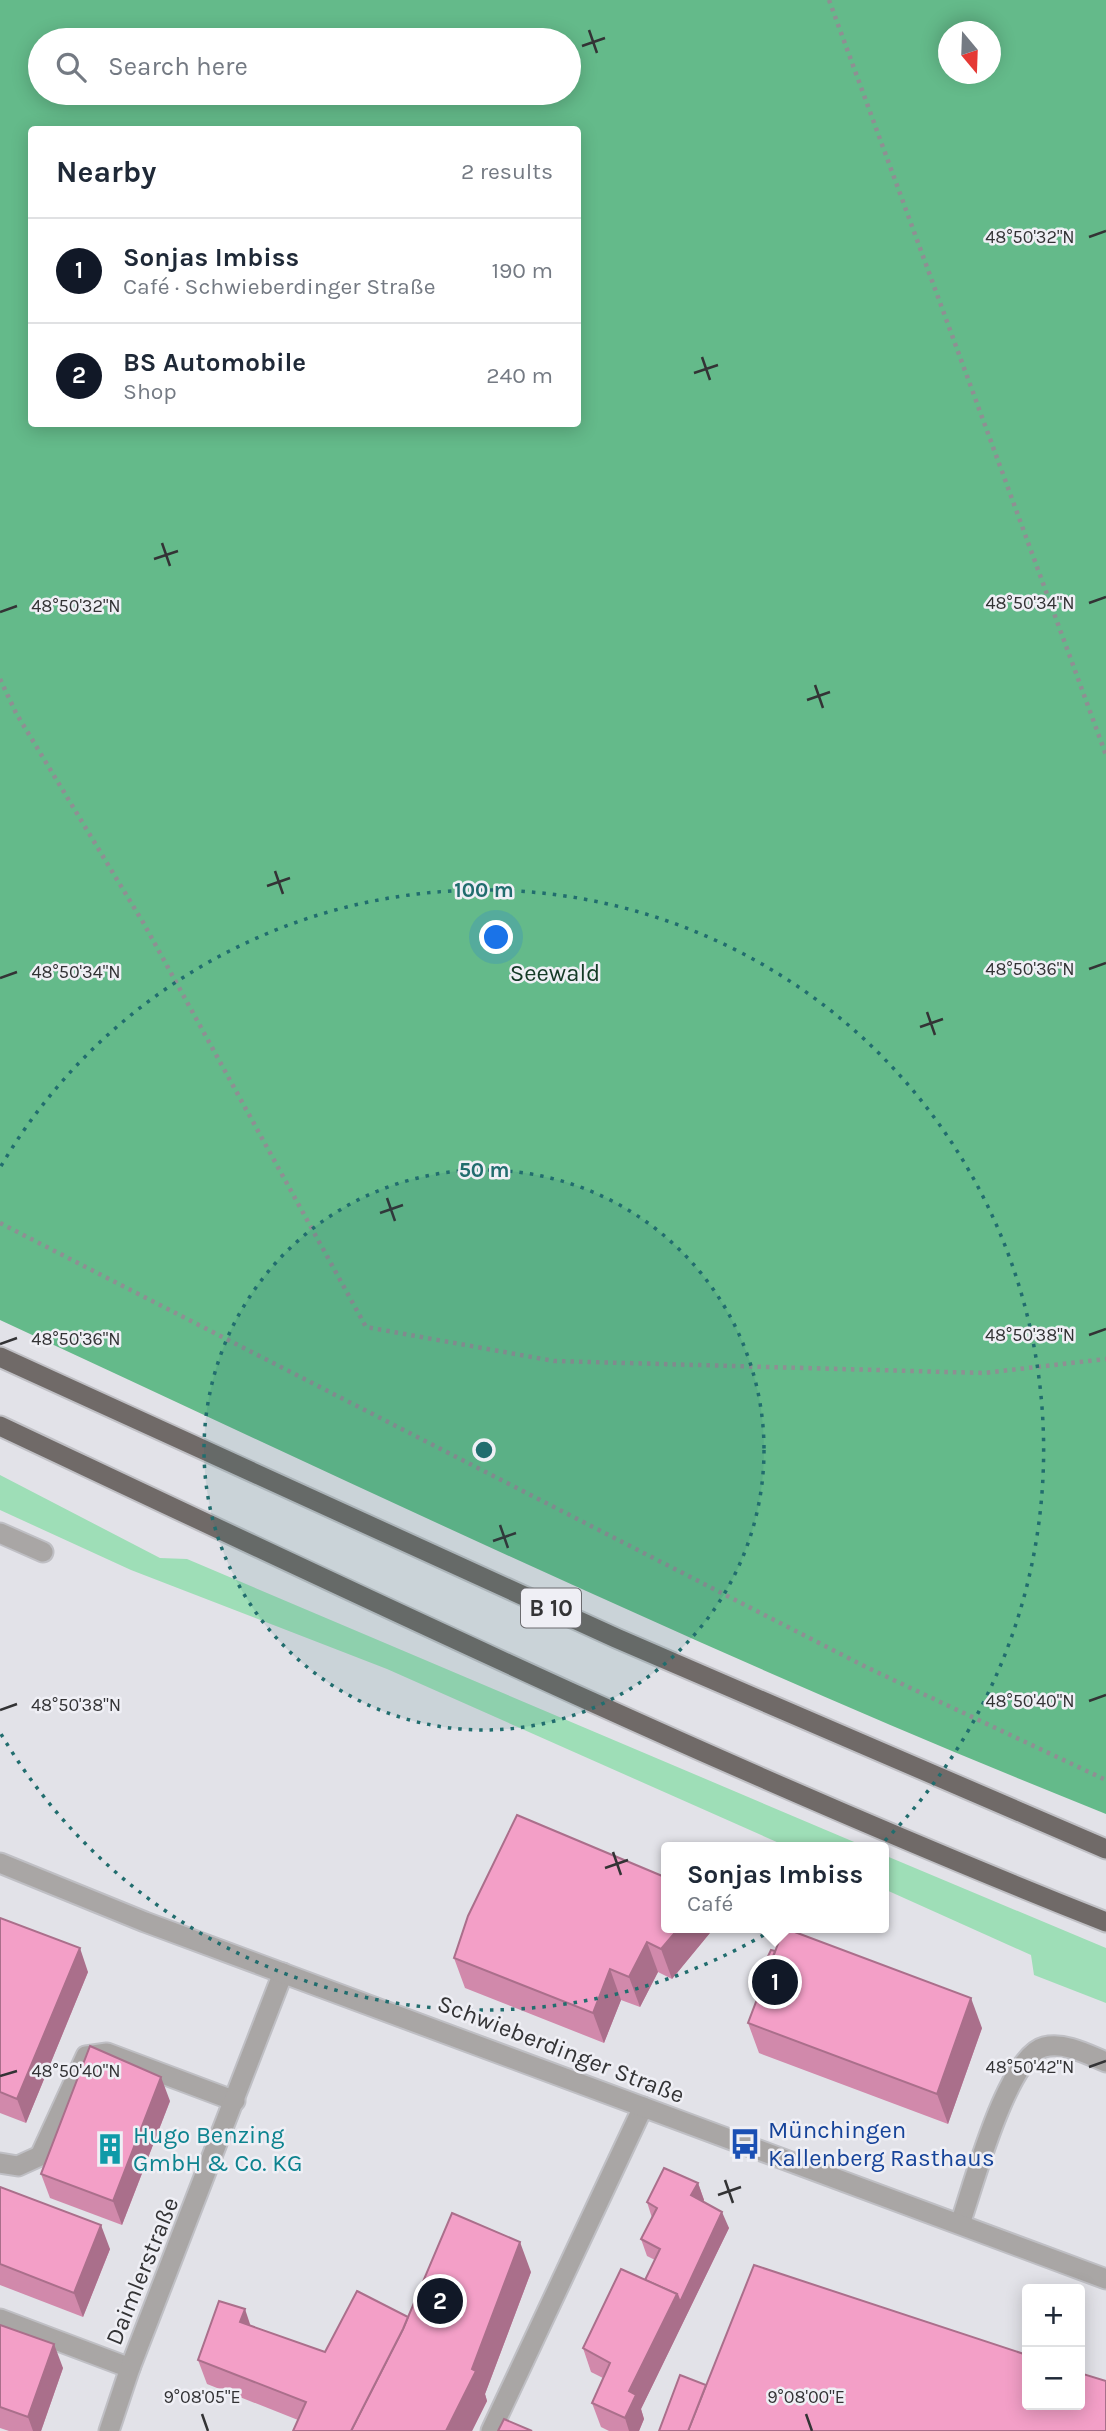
<!DOCTYPE html>
<meta charset="utf-8">
<style>
body{margin:0;font-family:Karla,sans-serif;background:#f2f2f3;color:#1f2937}
.controls{position:absolute;right:21px;bottom:21px;display:grid;overflow:hidden;border-radius:7px;box-shadow:0 4px 18px #0003}
.controls button{width:63px;height:63px;display:grid;place-items:center;padding:0;border:0;border-bottom:2px solid #e0e1e3;background:#fff;color:#1f2937;font:35px sans-serif}
.compass{position:absolute;left:938px;top:21px;width:63px;height:63px;border-radius:50%;background:#fff;box-shadow:0 4px 18px #0003;rotate:161deg}
.you{position:absolute;left:497px;top:938px;width:24px;height:24px;margin:-18px;border:5px solid #fff;border-radius:50%;background:#1a73e8;box-shadow:0 0 0 10px #1a73e833}
.badge{display:grid;place-items:center;width:46px;height:46px;border-radius:50%;background:#111827;color:#fff;font-size:23px;font-weight:700}
.pin{position:absolute;translate:-50% -50%;border:4px solid #fff;box-shadow:0 2px 7px #0006}
.popup{position:absolute;left:661px;top:1842px;width:228px;height:91px;box-sizing:border-box;display:grid;place-content:center;border-radius:7px;background:#fff;filter:drop-shadow(0 2px 5px #0005);font-size:23px;white-space:nowrap;color:#747a83}
.popup b{font-size:26px;color:#1f2937}
.popup::after{content:'';position:absolute;left:50%;top:100%;margin-left:-14px;border:14px solid transparent;border-top-color:#fff}
.list{margin:0;padding:0;list-style:none}
h2{display:flex;justify-content:space-between;align-items:center;height:91px;margin:0;padding:0 28px;font-size:30px}
h2 small{font-size:23px;font-weight:400;color:#747a83}
.list li{display:grid;grid-template-columns:46px 1fr auto;gap:21px;align-items:center;box-sizing:border-box;height:105px;padding:0 28px;border-top:2px solid #e0e1e3}
.list b{display:block;font-size:26px;white-space:nowrap}
.list p{margin:0;font-size:23px;white-space:nowrap;color:#747a83}
.list em{font-size:23px;font-style:normal;color:#747a83}
.icon{flex:none;width:38px;height:38px;fill:none;stroke:currentColor;stroke-width:2;stroke-linecap:round;stroke-linejoin:round}
.map{position:relative;flex:none;width:1106px;height:2431px;overflow:hidden}
.search{position:absolute;background:#fff;box-shadow:0 4px 18px #0003;left:28px;top:28px;width:553px;height:77px;display:flex;align-items:center;gap:18px;box-sizing:border-box;padding:0 24px;border-radius:38px;color:#747a83;font-size:26px}
.panel{position:absolute;background:#fff;box-shadow:0 4px 18px #0003;left:28px;top:126px;width:553px;height:301px;border-radius:7px}
.map>svg:first-child{display:block}
</style>
<div class="map">
<svg width="1106" height="2431" viewBox="0 0 1106 2431">
<rect width="100%" height="100%" fill="#e2e2e8"/>
<g fill="#9edeb7">
<path d="M0,1475L160,1558L187,1559L866,1847H788L387,1669L131,1570L0,1510Z"/>
<path d="M884,1855L1106,1948V2003L1034,1975L1031,1955L884,1889Z"/>
</g>
<path fill="#64ba8a" fill-rule="evenodd" d="M0,0H1106V1814C731,1664 366,1490 0,1320ZM948,32H990V74H948ZM40,40H569V93H40ZM32,130H578V424H32Z"/>
<g fill="none" stroke-linecap="round" stroke-linejoin="round">
<defs>
<g id="service">
<path d="M0,1533L43,1552"/>
<path d="M0,2163L18,2166L40,2156L86,2056L107,2053L235,2101"/>
<path d="M960,2224C973,2187 1007,2056 1044,2047C1065,2042 1087,2054 1106,2062"/>
<path d="M0,2319L130,2368"/>
<path d="M491,2431L643,2107"/>
</g>
<path id="minor" d="M109,2431L130,2368L283,1973"/>
<path id="tertiary" d="M0,1863L145,1922L1106,2279"/>
<g id="trunk">
<path d="M0,1357L616,1638L1106,1849"/>
<path d="M0,1426C365,1598 731,1773 1106,1922"/>
</g>
</defs>
<use href="#service" stroke="#bfbfc4" stroke-width="23"/>
<use href="#minor" stroke="#bfbfc4" stroke-width="23"/>
<use href="#tertiary" stroke="#bfbfc4" stroke-width="23"/>
<use href="#trunk" stroke="#bfbfc4" stroke-width="23"/>
<g stroke="#8f8f93" stroke-width="4.5" stroke-dasharray="3.5 5" stroke-linecap="butt">
<path d="M829,0L1106,755"/>
<path d="M0,679L16,713L144,924L366,1327L554,1361L984,1373L1106,1359"/>
<path d="M0,1223L866,1667L1106,1780"/>
</g>
<use href="#service" stroke="#a9a6a5" stroke-width="19"/>
<use href="#minor" stroke="#a9a6a5" stroke-width="19"/>
<use href="#tertiary" stroke="#a9a6a5" stroke-width="19"/>
<use href="#trunk" stroke="#706a68" stroke-width="19"/>
</g>
<g fill="#d189ab">
<path d="M0,1918L88,1972L26,2123L0,2113Z"/>
<path d="M667,1928H714L672,1979L658,1972L640,2007L621,2000L604,2043L465,1988L454,1958Z"/>
<path d="M753,1988L982,2028L948,2124L759,2053L748,2023L758,1997Z"/>
<path d="M170,2101L122,2225L50,2198L41,2174Z"/>
<path d="M698,2183L704,2200L703,2202L729,2228L641,2409L644,2419L639,2431H609L601,2427L592,2403L603,2378L591,2372L583,2348L645,2280L655,2260L647,2256L641,2239L652,2218L647,2202Z"/>
<path d="M0,2187L110,2249L83,2317L0,2285Z"/>
<path d="M531,2272L485,2394L487,2401L472,2431H293L298,2420L207,2384L198,2360L251,2326L325,2352L408,2317Z"/>
<path d="M0,2325L63,2368L41,2431H9L0,2428Z"/>
</g>
<g fill="#aa6f8b">
<path d="M679,1928H714L672,1979L661,1949Z"/>
<path d="M647,1942L658,1972L640,2007L629,1977Z"/>
<path d="M80,1948L88,1972L26,2123L17,2099Z"/>
<path d="M610,1969L621,2000L604,2043L593,2013Z"/>
<path d="M971,1998L982,2028L948,2124L937,2094Z"/>
<path d="M161,2077L170,2101L122,2225L113,2201Z"/>
<path d="M698,2183L704,2200L697,2212L691,2195Z"/>
<path d="M722,2212L729,2228L641,2409L644,2419L639,2431H629L625,2418L629,2391L677,2294Z"/>
<path d="M101,2225L110,2249L83,2317L74,2293Z"/>
<path d="M520,2242L531,2272L485,2394L487,2401L472,2431H446Z"/>
<path d="M245,2309L253,2333L240,2322Z"/>
<path d="M54,2344L63,2368L41,2431H33L28,2417Z"/>
</g>
<g fill="#f39fc7" stroke="#aa6f8b" stroke-width="2">
<path d="M517,1815L667,1878V1928H679L661,1949L647,1942L629,1977L610,1969L593,2013L454,1958L468,1916Z"/>
<path d="M0,1918L80,1948L17,2099L0,2092Z"/>
<path d="M784,1928L971,1998L937,2094L748,2023Z"/>
<path d="M771,1950L775,1951L760,1991L753,1988Z"/>
<path d="M90,2046L161,2077L113,2201L41,2174Z"/>
<path d="M664,2168L698,2183L691,2195L722,2212L680,2302L677,2294L645,2280L660,2249L641,2239L657,2208L647,2202Z"/>
<path d="M0,2187L101,2225L74,2293L0,2264Z"/>
<path d="M452,2213L520,2242L472,2369L476,2371L446,2431H351L403,2329Z"/>
<path d="M754,2265L1027,2355V2405H1080V2373L1106,2381V2431H688Z"/>
<path d="M621,2269L677,2294L629,2391L636,2395L625,2418L592,2403L610,2363L583,2348Z"/>
<path d="M357,2291L408,2317L403,2329L351,2431H293L306,2402L198,2360L219,2301L245,2309L240,2322L325,2352Z"/>
<path d="M0,2325L54,2344L28,2417L0,2407Z"/>
<path d="M680,2375L706,2385L688,2431H659Z"/>
<path d="M504,2419L532,2431H498Z"/>
</g>
<path fill="none" stroke="#333335" stroke-width="2.5" d="M589,30L597,53M582,46L605,38M1089,237L1106,231M702,357L710,380M694,373L718,365M162,543L170,566M154,559L178,551M1089,603L1106,597M0,612L17,606M815,685L823,708M807,700L830,692M275,871L283,894M267,886L290,878M1089,969L1106,963M0,978L17,972M927,1012L935,1035M920,1027L943,1019M387,1198L395,1221M380,1213L403,1205M1089,1335L1106,1329M0,1344L17,1338M500,1525L508,1548M493,1541L516,1533M1089,1701L1106,1695M0,1710L17,1704M613,1852L621,1875M605,1868L628,1860M1089,2067L1106,2061M0,2076L17,2071M725,2180L733,2203M718,2195L741,2187M202,2414L208,2431M806,2414L812,2431"/>
<circle cx="484" cy="1450" r="280" fill="#216d6e" fill-opacity=".12"/>
<g fill="none" stroke="#216d6e" stroke-width="3.5" stroke-dasharray="3.5 7">
<circle cx="484" cy="1450" r="280"/>
<path d="M1 1166A560 560 0 1 1 1 1734"/>
</g>
<defs>
<symbol id="bus-bare" viewBox="-9 -9 18 18"><path d="M-5-6H5V4H4V6H2V4H-2V6H-4V4H-5ZM-3.5-4V0h7V-4ZM-3.5 1.2v1.5H-2V1.2ZM2 1.2v1.5H3.5V1.2Z" fill="#1a4fb4" stroke="#efeff5" stroke-width="2.5" paint-order="stroke"/></symbol>
<symbol id="building-bare" viewBox="-9 -9 18 18"><path d="M-4-6H4V6H1V3H-1V6H-4ZM-2.5-4.3h1.7v1.8h-1.7ZM.8-4.3h1.7v1.8H.8ZM-2.5-1h1.7V.8h-1.7ZM.8-1h1.7V.8H.8Z" fill="#0f9aa8" stroke="#efeff5" stroke-width="2.5" paint-order="stroke"/></symbol>
</defs>
<g fill-rule="evenodd">
<use href="#bus-bare" x="723" y="2122" width="44" height="44"/>
<use href="#building-bare" x="88" y="2127" width="44" height="44"/>
</g>
<g text-anchor="middle" dominant-baseline="central" stroke-width="5" stroke-linejoin="round" paint-order="stroke">
<rect fill="#efeff5" stroke="#6b6b6f" stroke-width="2" x="521" y="1588.5" width="60" height="39" rx="5"/>
<g font-size="23" font-weight="bold" fill="#333335">
<text x="551" y="1608">B 10</text>
</g>
<g font-size="24" fill="#143a26" stroke="#efeff5">
<text x="555" y="973">Seewald</text>
</g>
<g font-size="24" fill="#333335" stroke="#efeff5">
<text transform="translate(561 2049) rotate(21)">Schwieberdinger Straße</text>
<text transform="translate(142 2271) rotate(-68)">Daimlerstraße</text>
</g>
<g font-size="24" fill="#164399" stroke="#efeff5" text-anchor="start">
<text x="768" y="2130">Münchingen<tspan x="768" dy="28">Kallenberg Rasthaus</tspan></text>
</g>
<g font-size="24" fill="#0d838f" stroke="#efeff5" text-anchor="start">
<text x="133" y="2135">Hugo Benzing<tspan x="133" dy="28">GmbH &amp; Co. KG</tspan></text>
</g>
</g>
<g font-size="18" text-anchor="middle" fill="#333335" stroke="#efeff5" stroke-width="5" stroke-linejoin="round" paint-order="stroke">
<text x="1030" y="243">48°50'32"N</text>
<text x="1030" y="609">48°50'34"N</text>
<text x="76" y="612">48°50'32"N</text>
<text x="1030" y="975">48°50'36"N</text>
<text x="76" y="978">48°50'34"N</text>
<text x="1030" y="1341">48°50'38"N</text>
<text x="76" y="1345">48°50'36"N</text>
<text x="1030" y="1707">48°50'40"N</text>
<text x="76" y="1711">48°50'38"N</text>
<text x="1030" y="2073">48°50'42"N</text>
<text x="76" y="2077">48°50'40"N</text>
<text x="202" y="2403">9°08'05"E</text>
<text x="806" y="2403">9°08'00"E</text>
</g>
<circle cx="484" cy="1450" r="10" fill="#216d6e" stroke="#efeff5" stroke-width="3.5"/>
<g font-size="21" text-anchor="middle" font-weight="bold" fill="#216d6e" stroke="#efeff5" stroke-width="5" stroke-linejoin="round" paint-order="stroke">
<text x="484" y="897">100 m</text>
<text x="484" y="1177">50 m</text>
</g>
</svg>
<div class="controls">
<button>+</button>
<button>−</button>
</div>
<svg class="compass" viewBox="-18 -18 36 36"><path d="M0-13l5 13h-10z" fill="#e53935"/><path d="M0 13l5-13h-10z" fill="#747a83"/></svg>
<div class="you"></div>
<div class="pin badge" style="left:775px;top:1982px">1</div>
<div class="popup"><b>Sonjas Imbiss</b>Café</div>
<div class="pin badge" style="left:440px;top:2301px">2</div>
<div class="search"><svg class="icon" aria-label="search" viewBox="0 0 24 24"><circle cx="10" cy="10" r="6"/><path d="M15 15l6 6"/></svg>Search here</div>
<section class="panel">
<h2>Nearby<small>2 results</small></h2>
<ul class="list">
<li><span class="badge">1</span><div><b>Sonjas Imbiss</b><p>Café · Schwieberdinger Straße</p></div><em>190 m</em></li>
<li><span class="badge">2</span><div><b>BS Automobile</b><p>Shop</p></div><em>240 m</em></li>
</ul>
</section>
</div>
